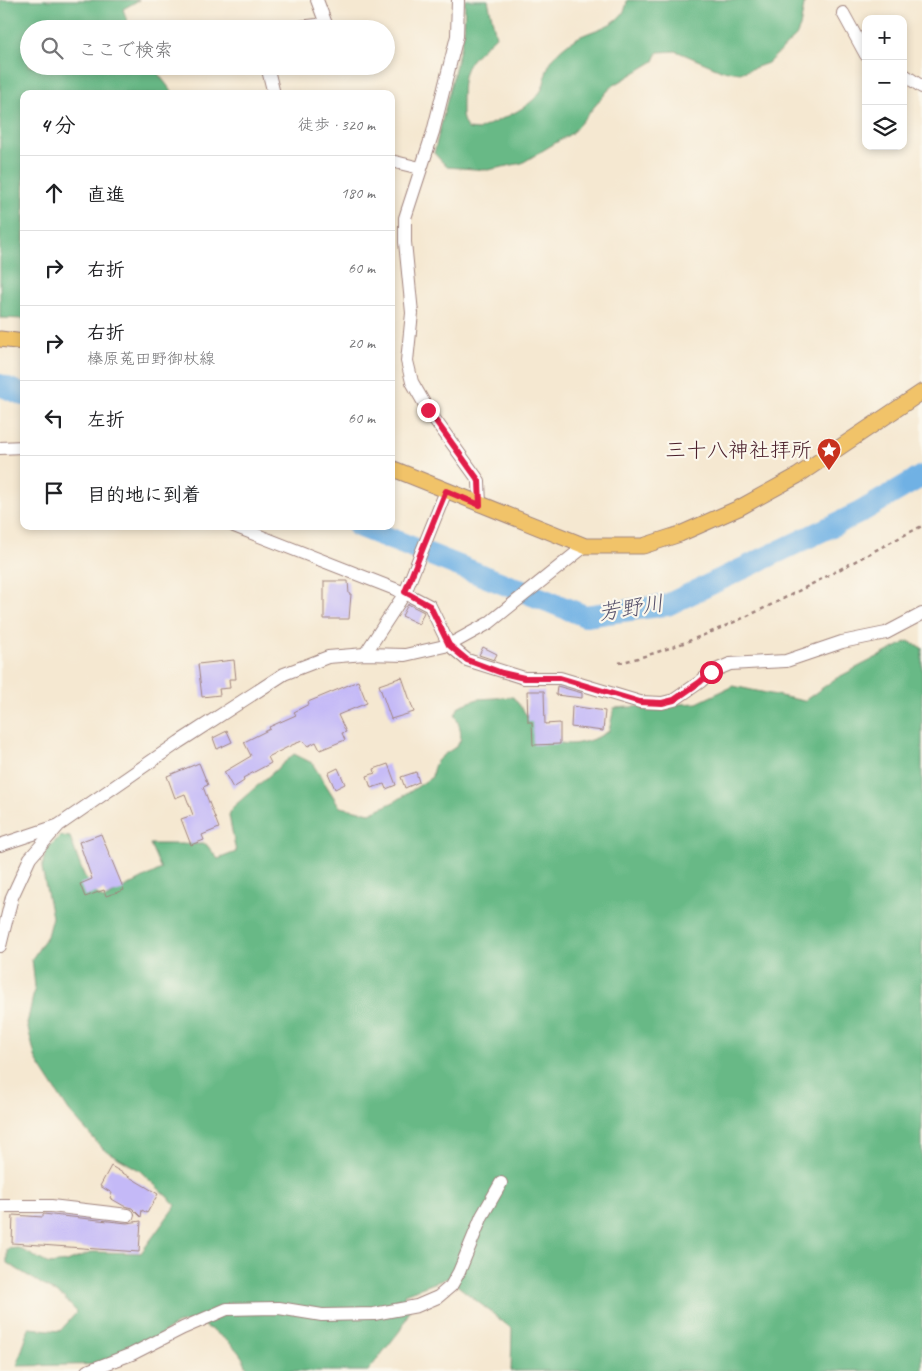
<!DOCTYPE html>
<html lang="ja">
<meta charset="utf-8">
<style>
body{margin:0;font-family:Caveat,"Klee One",sans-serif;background:#f6f6f6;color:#202124}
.controls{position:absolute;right:15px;top:15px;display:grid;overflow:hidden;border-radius:10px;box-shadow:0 2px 8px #0003}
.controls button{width:45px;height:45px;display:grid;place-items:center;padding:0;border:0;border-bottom:1px solid #e0e0e0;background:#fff;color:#202124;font:25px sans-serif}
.stop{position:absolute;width:15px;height:15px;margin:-11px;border:4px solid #e11d48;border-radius:50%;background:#fff}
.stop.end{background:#e11d48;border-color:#fff;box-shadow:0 1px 5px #0008}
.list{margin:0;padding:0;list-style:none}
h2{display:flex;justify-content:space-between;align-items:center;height:65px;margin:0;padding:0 20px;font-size:21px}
h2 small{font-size:16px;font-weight:400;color:#757577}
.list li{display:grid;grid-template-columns:32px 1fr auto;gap:15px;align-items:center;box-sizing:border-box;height:75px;padding:0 20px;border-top:1px solid #e0e0e0}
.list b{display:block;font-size:19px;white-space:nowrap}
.list p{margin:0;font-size:16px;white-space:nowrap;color:#757577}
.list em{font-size:16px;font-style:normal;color:#757577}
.icon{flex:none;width:28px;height:28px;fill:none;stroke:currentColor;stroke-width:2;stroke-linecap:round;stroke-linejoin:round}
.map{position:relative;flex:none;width:922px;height:1371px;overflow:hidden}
.search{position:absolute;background:#fff;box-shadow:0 2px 8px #0003;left:20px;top:20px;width:375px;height:55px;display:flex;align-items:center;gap:12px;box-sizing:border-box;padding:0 18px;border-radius:28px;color:#757577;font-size:19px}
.panel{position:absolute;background:#fff;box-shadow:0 2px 8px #0003;left:20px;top:90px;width:375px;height:440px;border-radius:10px}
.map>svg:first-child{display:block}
</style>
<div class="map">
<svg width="922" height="1371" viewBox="0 0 922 1371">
<rect width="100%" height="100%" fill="#fbf7ec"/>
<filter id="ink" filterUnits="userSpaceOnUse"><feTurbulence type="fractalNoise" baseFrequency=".02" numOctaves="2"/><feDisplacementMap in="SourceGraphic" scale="10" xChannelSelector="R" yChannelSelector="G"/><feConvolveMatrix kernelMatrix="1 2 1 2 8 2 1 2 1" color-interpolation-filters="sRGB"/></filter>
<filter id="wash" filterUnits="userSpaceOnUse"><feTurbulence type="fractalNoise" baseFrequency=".0096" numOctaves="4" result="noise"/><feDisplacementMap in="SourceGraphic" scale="20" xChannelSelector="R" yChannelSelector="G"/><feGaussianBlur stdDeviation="1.12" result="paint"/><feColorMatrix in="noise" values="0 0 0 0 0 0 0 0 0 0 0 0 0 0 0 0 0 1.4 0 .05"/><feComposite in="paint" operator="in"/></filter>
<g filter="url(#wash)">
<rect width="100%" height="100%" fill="#f5e8d1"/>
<g fill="#67b986" stroke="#586c58">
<path d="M0,0H139L123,9L130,29H29V66H152L174,94H24V319L0,318Z"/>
<path d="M465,0H488L496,36C468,63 462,63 462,103C462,114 461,120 468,129L478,130C499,119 530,110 542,89C545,83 545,76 547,70C551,58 561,48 572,41C589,29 626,27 627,0H805L800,27L796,36L768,63L740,73L721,70L676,51L658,52L654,61L611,87L572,133L522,163L488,170L447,167L434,153L464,33Z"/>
<path d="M908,641L922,648V1371H511L512,1329L448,1278L404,1294L409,1311L402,1328L368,1371H248C241,1345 217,1334 196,1320L177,1324L114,1364L17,1366L29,1328L60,1331L77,1312L63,1297L7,1263V1249L18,1248L49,1264L67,1262L93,1252L141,1253L176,1205L139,1170L103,1149L69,1111L36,1060L27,1024L35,987L32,959L47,936L52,917L42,868L46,849L61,836L70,837C78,857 84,887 103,899L161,869L150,844H206L218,859L236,852L229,815L233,807L294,754L312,763L340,807L370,813L396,801L432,777C434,741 476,760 455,715L459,706L478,699L513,697C523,709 533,726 546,736C564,751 592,742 609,731L614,708L697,703L733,686L804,701L835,679Z"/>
</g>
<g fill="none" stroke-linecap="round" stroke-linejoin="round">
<g stroke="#6fb1e4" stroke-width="22">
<path d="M0,385L24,395"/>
<path d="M358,526L585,616L667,605L859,513L922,476"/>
</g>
</g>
<g id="blocks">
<g fill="#c4b9f7">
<path d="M324,581H348L349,594H351L349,619H324Z"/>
<path d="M408,604L424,612L419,624L402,616Z"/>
<path d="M483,647L497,654L494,660L479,655Z"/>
<path d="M234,660L236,679H229L230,688L219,689L220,695L202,697L198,664Z"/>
<path d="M402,677L414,712L391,719L379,685Z"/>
<path d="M358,681L367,703L338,715L346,732L342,733L345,740L320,750L316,742L308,746L302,741L292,745L268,757L271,763L243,778L244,781L233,788L224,772L251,756L244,742L270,729L269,727L296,715L294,712L309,704L308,702Z"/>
<path d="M557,686L582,693V698L556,695Z"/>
<path d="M527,691H544L545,724L560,723V744L533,745L532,722H528Z"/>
<path d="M572,706L605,711L603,731L571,727Z"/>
<path d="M227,731L232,742L217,749L213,738Z"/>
<path d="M199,763L208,785L203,787L219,828L202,835L204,840L191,845L181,819L193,815L185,794L175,798L167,776Z"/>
<path d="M388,764L396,785L386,789L384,784L371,788L367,776L375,773L374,769Z"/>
<path d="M338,768L345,784L335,789L328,773Z"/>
<path d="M416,772L419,782L405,788L401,777Z"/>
<path d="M101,834L124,890L106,896L104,890L85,897L80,884L92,879L79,842Z"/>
<path d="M111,1166L158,1194L147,1213L142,1210L141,1217L132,1208L124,1206L110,1198L112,1193L100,1186Z"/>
<path d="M43,1214L127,1223L141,1221L139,1252L12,1243L13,1215L43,1217Z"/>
</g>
</g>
</g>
<g filter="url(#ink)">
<use href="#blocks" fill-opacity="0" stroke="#a0847e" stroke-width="1"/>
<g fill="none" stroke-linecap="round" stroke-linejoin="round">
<defs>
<g id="minor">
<path d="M458,0L457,36L433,132L405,218V242L412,313L407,361L412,382L428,410L479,481L480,505"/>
<path d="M843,13L866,55"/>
<path d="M282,29L326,24L317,0"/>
<path d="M267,66L274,94"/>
<path d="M903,74L922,87"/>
<path d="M391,161L420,168"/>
<path d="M0,448L24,447"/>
<path d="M234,526L405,593L430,606L449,645L467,660L524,678H560L640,702L662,703L674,700L700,682L711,672L730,664L786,661L842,642L886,633L922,614"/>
<path d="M365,654L405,593L446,491"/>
<path d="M0,845L57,826"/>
<path d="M0,946L12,897L30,858L59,825L179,742L284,674L328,657L365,654L405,655L449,645L489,623L585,546"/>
<path d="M0,1206H51L128,1215"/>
<path d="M87,1371L132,1354L183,1328L227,1309L279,1308L322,1315L374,1314L417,1306L438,1297L451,1286L459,1272L482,1216L501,1183"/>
</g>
<g id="major">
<path d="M0,339L24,342"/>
<path d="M391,468L585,546H643L680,534L739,508L797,476L922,392"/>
</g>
</defs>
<use href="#minor" stroke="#a0847e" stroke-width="14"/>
<use href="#major" stroke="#a0847e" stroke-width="17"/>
<path stroke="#a0847e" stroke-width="2.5" stroke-dasharray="4 4" stroke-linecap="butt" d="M619,663C725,637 826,575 922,526"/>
<use href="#minor" stroke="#fff" stroke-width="12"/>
<use href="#major" stroke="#f1c369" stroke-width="15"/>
</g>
</g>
<g fill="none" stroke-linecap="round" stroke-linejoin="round" filter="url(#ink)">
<path stroke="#e11d48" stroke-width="6" d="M428,410L479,481L480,505L446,491L405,592L430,606L449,645L467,660L502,673L524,678H560L640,702L662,703L674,700L700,682L711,672"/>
</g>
<defs>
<symbol id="sight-pin" viewBox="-11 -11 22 30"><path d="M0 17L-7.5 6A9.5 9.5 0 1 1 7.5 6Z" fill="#c8321e" stroke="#fbf7ec"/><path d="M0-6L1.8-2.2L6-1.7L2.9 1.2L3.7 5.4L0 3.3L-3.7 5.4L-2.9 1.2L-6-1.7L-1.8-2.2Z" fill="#fff"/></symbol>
</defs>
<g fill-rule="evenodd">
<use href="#sight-pin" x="815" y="436" width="28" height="38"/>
</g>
<g text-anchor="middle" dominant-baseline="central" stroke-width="4.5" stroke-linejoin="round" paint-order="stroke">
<g font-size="21" fill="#4a1f2b" stroke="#fbf7ec" text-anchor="end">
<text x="812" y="450">三十八神社拝所</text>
</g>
<g font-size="22" font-style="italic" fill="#57526c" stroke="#fbf7ec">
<text transform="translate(631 608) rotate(-9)">芳野川</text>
</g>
</g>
</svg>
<div class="controls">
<button>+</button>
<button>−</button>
<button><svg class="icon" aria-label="layers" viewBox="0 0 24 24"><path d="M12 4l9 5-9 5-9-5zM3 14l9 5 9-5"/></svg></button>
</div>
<div class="stop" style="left:711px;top:672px"></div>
<div class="stop end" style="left:428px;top:410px"></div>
<div class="search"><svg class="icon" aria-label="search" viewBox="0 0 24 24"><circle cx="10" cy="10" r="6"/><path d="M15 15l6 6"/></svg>ここで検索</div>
<section class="panel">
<h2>4 分<small>徒歩 · 320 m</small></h2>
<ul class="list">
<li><svg class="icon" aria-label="ahead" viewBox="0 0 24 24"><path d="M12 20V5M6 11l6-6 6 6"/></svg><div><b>直進</b></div><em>180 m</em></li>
<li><svg class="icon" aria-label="right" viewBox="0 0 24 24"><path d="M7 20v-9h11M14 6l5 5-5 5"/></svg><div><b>右折</b></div><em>60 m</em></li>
<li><svg class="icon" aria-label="right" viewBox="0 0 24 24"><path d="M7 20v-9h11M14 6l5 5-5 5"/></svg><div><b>右折</b><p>榛原菟田野御杖線</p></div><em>20 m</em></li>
<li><svg class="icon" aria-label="left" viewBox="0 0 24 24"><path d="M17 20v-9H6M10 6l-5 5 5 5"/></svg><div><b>左折</b></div><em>60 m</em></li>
<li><svg class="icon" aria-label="arrive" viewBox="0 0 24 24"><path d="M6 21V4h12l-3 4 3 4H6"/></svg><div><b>目的地に到着</b></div></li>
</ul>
</section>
</div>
